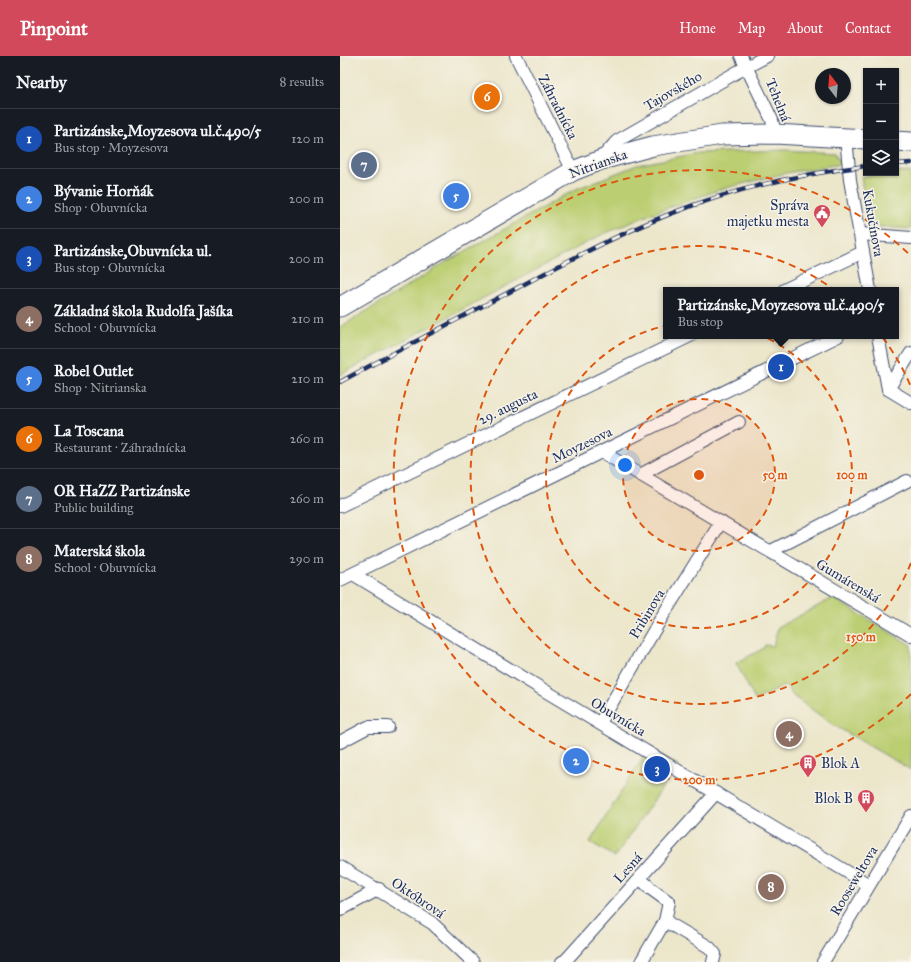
<!DOCTYPE html>
<meta charset="utf-8">
<style>
body{margin:0;font-family:"IM FELL Great Primer",serif;background:#242831;color:#f1f3f6}
.controls{position:absolute;right:12px;top:12px;display:grid;overflow:hidden;border-radius:0px;box-shadow:0 1px 3px #0004}
.controls button{width:36px;height:36px;display:grid;place-items:center;padding:0;border:0;border-bottom:1px solid #363941;background:#171b24;color:#f1f3f6;font:20px sans-serif}
.compass{position:absolute;left:475px;top:12px;width:36px;height:36px;border-radius:50%;background:#171b24;box-shadow:0 1px 3px #0004;rotate:344deg}
.you{position:absolute;left:285px;top:409px;width:14px;height:14px;margin:-10px;border:3px solid #fff;border-radius:50%;background:#1a73e8;box-shadow:0 0 0 6px #1a73e833}
.badge{display:grid;place-items:center;width:26px;height:26px;border-radius:50%;background:#d1495b;color:#fff;font-size:13px;font-weight:700}
.pin{position:absolute;translate:-50% -50%;border:2px solid #fff;box-shadow:0 1px 4px #0006}
.popup{position:absolute;left:323px;top:231px;width:236px;height:52px;box-sizing:border-box;display:grid;place-content:center;border-radius:0px;background:#171b24;filter:drop-shadow(0 1px 3px #0005);font-size:13px;white-space:nowrap;color:#9ea1a6}
.popup b{font-size:15px;color:#f1f3f6}
.popup::after{content:'';position:absolute;left:50%;top:100%;margin-left:-8px;border:8px solid transparent;border-top-color:#171b24}
.list{margin:0;padding:0;list-style:none}
h2{display:flex;justify-content:space-between;align-items:center;height:52px;margin:0;padding:0 16px;font-size:17px}
h2 small{font-size:13px;font-weight:400;color:#9ea1a6}
.list li{display:grid;grid-template-columns:26px 1fr auto;gap:12px;align-items:center;box-sizing:border-box;height:60px;padding:0 16px;border-top:1px solid #363941}
.list b{display:block;font-size:15px;white-space:nowrap}
.list p{margin:0;font-size:13px;white-space:nowrap;color:#9ea1a6}
.list em{font-size:13px;font-style:normal;color:#9ea1a6}
.icon{flex:none;width:22px;height:22px;fill:none;stroke:currentColor;stroke-width:2;stroke-linecap:round;stroke-linejoin:round}
.map{position:relative;flex:none;width:571px;height:906px;overflow:hidden}
header{display:flex;align-items:center;gap:24px;box-sizing:border-box;height:56px;padding:0 20px;background:#d1495b;color:#fff}
header strong{font-size:19px}
nav{display:flex;gap:22px;margin-inline-start:auto;font-size:14px}
main{display:flex}
aside{flex:1;background:#171b24}
.map>svg:first-child{display:block}
</style>
<header>
<strong>Pinpoint</strong>
<nav><a>Home</a><a>Map</a><a>About</a><a>Contact</a></nav>
</header>
<main>
<aside>
<h2>Nearby<small>8 results</small></h2>
<ul class="list">
<li><span class="badge" style="background:#1a4fb4">1</span><div><b>Partizánske,Moyzesova ul.č.490/5</b><p>Bus stop · Moyzesova</p></div><em>120 m</em></li>
<li><span class="badge" style="background:#3f7fe0">2</span><div><b>Bývanie Horňák</b><p>Shop · Obuvnícka</p></div><em>200 m</em></li>
<li><span class="badge" style="background:#1a4fb4">3</span><div><b>Partizánske,Obuvnícka ul.</b><p>Bus stop · Obuvnícka</p></div><em>200 m</em></li>
<li><span class="badge" style="background:#8d6e63">4</span><div><b>Základná škola Rudolfa Jašíka</b><p>School · Obuvnícka</p></div><em>210 m</em></li>
<li><span class="badge" style="background:#3f7fe0">5</span><div><b>Robel Outlet</b><p>Shop · Nitrianska</p></div><em>210 m</em></li>
<li><span class="badge" style="background:#e8710a">6</span><div><b>La Toscana</b><p>Restaurant · Záhradnícka</p></div><em>260 m</em></li>
<li><span class="badge" style="background:#5c6f8a">7</span><div><b>OR HaZZ Partizánske</b><p>Public building</p></div><em>260 m</em></li>
<li><span class="badge" style="background:#8d6e63">8</span><div><b>Materská škola</b><p>School · Obuvnícka</p></div><em>290 m</em></li>
</ul>
</aside>
<div class="map">
<svg width="571" height="906" viewBox="0 0 571 906">
<rect width="100%" height="100%" fill="#f7f3e8"/>
<filter id="ink" filterUnits="userSpaceOnUse"><feTurbulence type="fractalNoise" baseFrequency=".025" numOctaves="2"/><feDisplacementMap in="SourceGraphic" scale="8" xChannelSelector="R" yChannelSelector="G"/><feConvolveMatrix kernelMatrix="1 2 1 2 8 2 1 2 1" color-interpolation-filters="sRGB"/></filter>
<filter id="wash" filterUnits="userSpaceOnUse"><feTurbulence type="fractalNoise" baseFrequency=".012" numOctaves="4" result="noise"/><feDisplacementMap in="SourceGraphic" scale="16" xChannelSelector="R" yChannelSelector="G"/><feGaussianBlur stdDeviation="0.9" result="paint"/><feColorMatrix in="noise" values="0 0 0 0 0 0 0 0 0 0 0 0 0 0 0 0 0 1.4 0 .05"/><feComposite in="paint" operator="in"/></filter>
<g filter="url(#wash)">
<rect width="100%" height="100%" fill="#ece6cb"/>
<g fill="#bbce71" stroke="#6b7e68">
<path d="M445,94L495,97L501,108L446,117L382,133L316,156L261,179L0,319V271L60,235L104,207L236,133L297,109L358,97Z"/>
<path d="M556,116H571V173L528,170L521,121L548,117H556Z"/>
<path d="M493,542L571,589V714L492,668L453,640L446,629L415,644L396,607L424,592L425,589L433,590L438,571Z"/>
<path d="M309,691L338,709L275,801L250,786Z"/>
</g>
</g>
<g filter="url(#ink)">
<g fill="none" stroke-linecap="round" stroke-linejoin="round">
<defs>
<g id="street">
<path d="M176,0L233,115"/>
<path d="M401,0L432,64L435,78"/>
<path d="M506,81L510,124L530,234"/>
<path d="M261,103L277,85L399,15L427,0"/>
<path d="M520,178L571,182"/>
<path d="M444,234L523,196"/>
<path d="M538,280L548,333L571,347"/>
<path d="M548,333L571,297"/>
<path d="M262,396L571,579"/>
<path d="M300,419L399,366"/>
<path d="M0,450L350,280"/>
<path d="M431,495L567,425"/>
<path d="M13,518L207,636L529,829"/>
<path d="M0,524L498,280"/>
<path d="M260,667L322,561L381,466"/>
<path d="M0,686L28,671H48"/>
<path d="M0,811L92,867L133,906"/>
<path d="M300,822L311,833L329,846L325,865L301,906"/>
<path d="M0,854L39,833"/>
<path d="M325,865L369,891L375,898L373,906"/>
<path d="M222,906L226,904L376,737"/>
<path d="M483,906L571,760"/>
</g>
<g id="primary">
<path d="M556,85L571,86"/>
<path d="M0,251L233,115L261,104L313,90L382,79L435,78L526,83"/>
</g>
</defs>
<use href="#street" stroke="#3a4a6e" stroke-width="14"/>
<use href="#primary" stroke="#3a4a6e" stroke-width="21"/>
<use href="#street" stroke="#fff" stroke-width="12"/>
<use href="#primary" stroke="#fff" stroke-width="19"/>
<defs>
<g id="rail">
<path d="M556,108L571,107"/>
<path d="M0,326C59,294 118,263 177,232C242,197 307,163 378,141C426,126 476,116 526,110"/>
</g>
</defs>
<use href="#rail" stroke="#1b2f5e" stroke-width="4.5"/>
<use href="#rail" stroke="#f7f3e8" stroke-width="3" stroke-dasharray="9" stroke-linecap="butt"/>
</g>
</g>
<circle cx="359" cy="419" r="76" fill="#de5710" fill-opacity=".12"/>
<g fill="none" stroke="#de5710" stroke-width="2" stroke-dasharray="7 5">
<circle cx="359" cy="419" r="76"/>
<circle cx="359" cy="419" r="153"/>
<path d="M571 507A229 229 0 1 1 571 331"/>
<path d="M571 638A305 305 0 1 1 571 200"/>
</g>
<defs>
<symbol id="civic-pin" viewBox="-11 -11 22 30"><path d="M0 17L-7.5 6A9.5 9.5 0 1 1 7.5 6Z" fill="#d1495b" stroke="#f7f3e8"/><path d="M-.6-6.5H3V-4.5H.6V-3L4-1V1h2V6H-6V1h2V-1L-.6-3ZM-1.2 2.5V6h2.4V2.5Z" fill="#fff"/></symbol>
<symbol id="building-pin" viewBox="-11 -11 22 30"><path d="M0 17L-7.5 6A9.5 9.5 0 1 1 7.5 6Z" fill="#d1495b" stroke="#f7f3e8"/><path d="M-4-6H4V6H1V3H-1V6H-4ZM-2.5-4.3h1.7v1.8h-1.7ZM.8-4.3h1.7v1.8H.8ZM-2.5-1h1.7V.8h-1.7ZM.8-1h1.7V.8H.8Z" fill="#fff"/></symbol>
</defs>
<g fill-rule="evenodd">
<use href="#civic-pin" x="472" y="147" width="20" height="27"/>
<use href="#building-pin" x="458" y="697" width="20" height="27"/>
<use href="#building-pin" x="516" y="732" width="20" height="27"/>
</g>
<g text-anchor="middle" dominant-baseline="central" stroke-width="3" stroke-linejoin="round" paint-order="stroke">
<g font-size="14" fill="#1b2f5e" stroke="#f7f3e8">
<text transform="translate(333 35) rotate(-30)">Tajovského</text>
<text transform="translate(438 44) rotate(68)">Tehelná</text>
<text transform="translate(218 51) rotate(63)">Záhradnícka</text>
<text transform="translate(258 108) rotate(-20)">Nitrianska</text>
<text transform="translate(533 167) rotate(80)">Kukučínova</text>
<text transform="translate(168 351) rotate(-26)">29. augusta</text>
<text transform="translate(242 389) rotate(-26)">Moyzesova</text>
<text transform="translate(508 525) rotate(31)">Gumárenská</text>
<text transform="translate(307 558) rotate(-59)">Pribinova</text>
<text transform="translate(278 661) rotate(31)">Obuvnícka</text>
<text transform="translate(288 812) rotate(-48)">Lesná</text>
<text transform="translate(514 825) rotate(-59)">Rooseweltova</text>
<text transform="translate(78 842) rotate(34)">Októbrová</text>
</g>
<g font-size="14" fill="#1b2f5e" stroke="#f7f3e8" text-anchor="end">
<text x="469" y="149">Správa<tspan x="469" dy="16">majetku mesta</tspan></text>
<text x="481" y="707" text-anchor="start">Blok A</text>
<text x="513" y="742">Blok B</text>
</g>
</g>
<circle cx="359" cy="419" r="6" fill="#de5710" stroke="#f7f3e8" stroke-width="2"/>
<g font-size="12" text-anchor="middle" font-weight="bold" fill="#de5710" stroke="#f7f3e8" stroke-width="3" stroke-linejoin="round" paint-order="stroke">
<text x="435" y="423">50 m</text>
<text x="512" y="423">100 m</text>
<text x="521" y="585">150 m</text>
<text x="359" y="728">200 m</text>
</g>
</svg>
<div class="controls">
<button>+</button>
<button>−</button>
<button><svg class="icon" aria-label="layers" viewBox="0 0 24 24"><path d="M12 4l9 5-9 5-9-5zM3 14l9 5 9-5"/></svg></button>
</div>
<svg class="compass" viewBox="-18 -18 36 36"><path d="M0-13l5 13h-10z" fill="#e53935"/><path d="M0 13l5-13h-10z" fill="#9ea1a6"/></svg>
<div class="you"></div>
<div class="pin badge" style="left:441px;top:311px;background:#1a4fb4">1</div>
<div class="popup"><b>Partizánske,Moyzesova ul.č.490/5</b>Bus stop</div>
<div class="pin badge" style="left:236px;top:705px;background:#3f7fe0">2</div>
<div class="pin badge" style="left:317px;top:713px;background:#1a4fb4">3</div>
<div class="pin badge" style="left:449px;top:678px;background:#8d6e63">4</div>
<div class="pin badge" style="left:116px;top:140px;background:#3f7fe0">5</div>
<div class="pin badge" style="left:147px;top:41px;background:#e8710a">6</div>
<div class="pin badge" style="left:24px;top:109px;background:#5c6f8a">7</div>
<div class="pin badge" style="left:431px;top:831px;background:#8d6e63">8</div>
</div>
</main>
